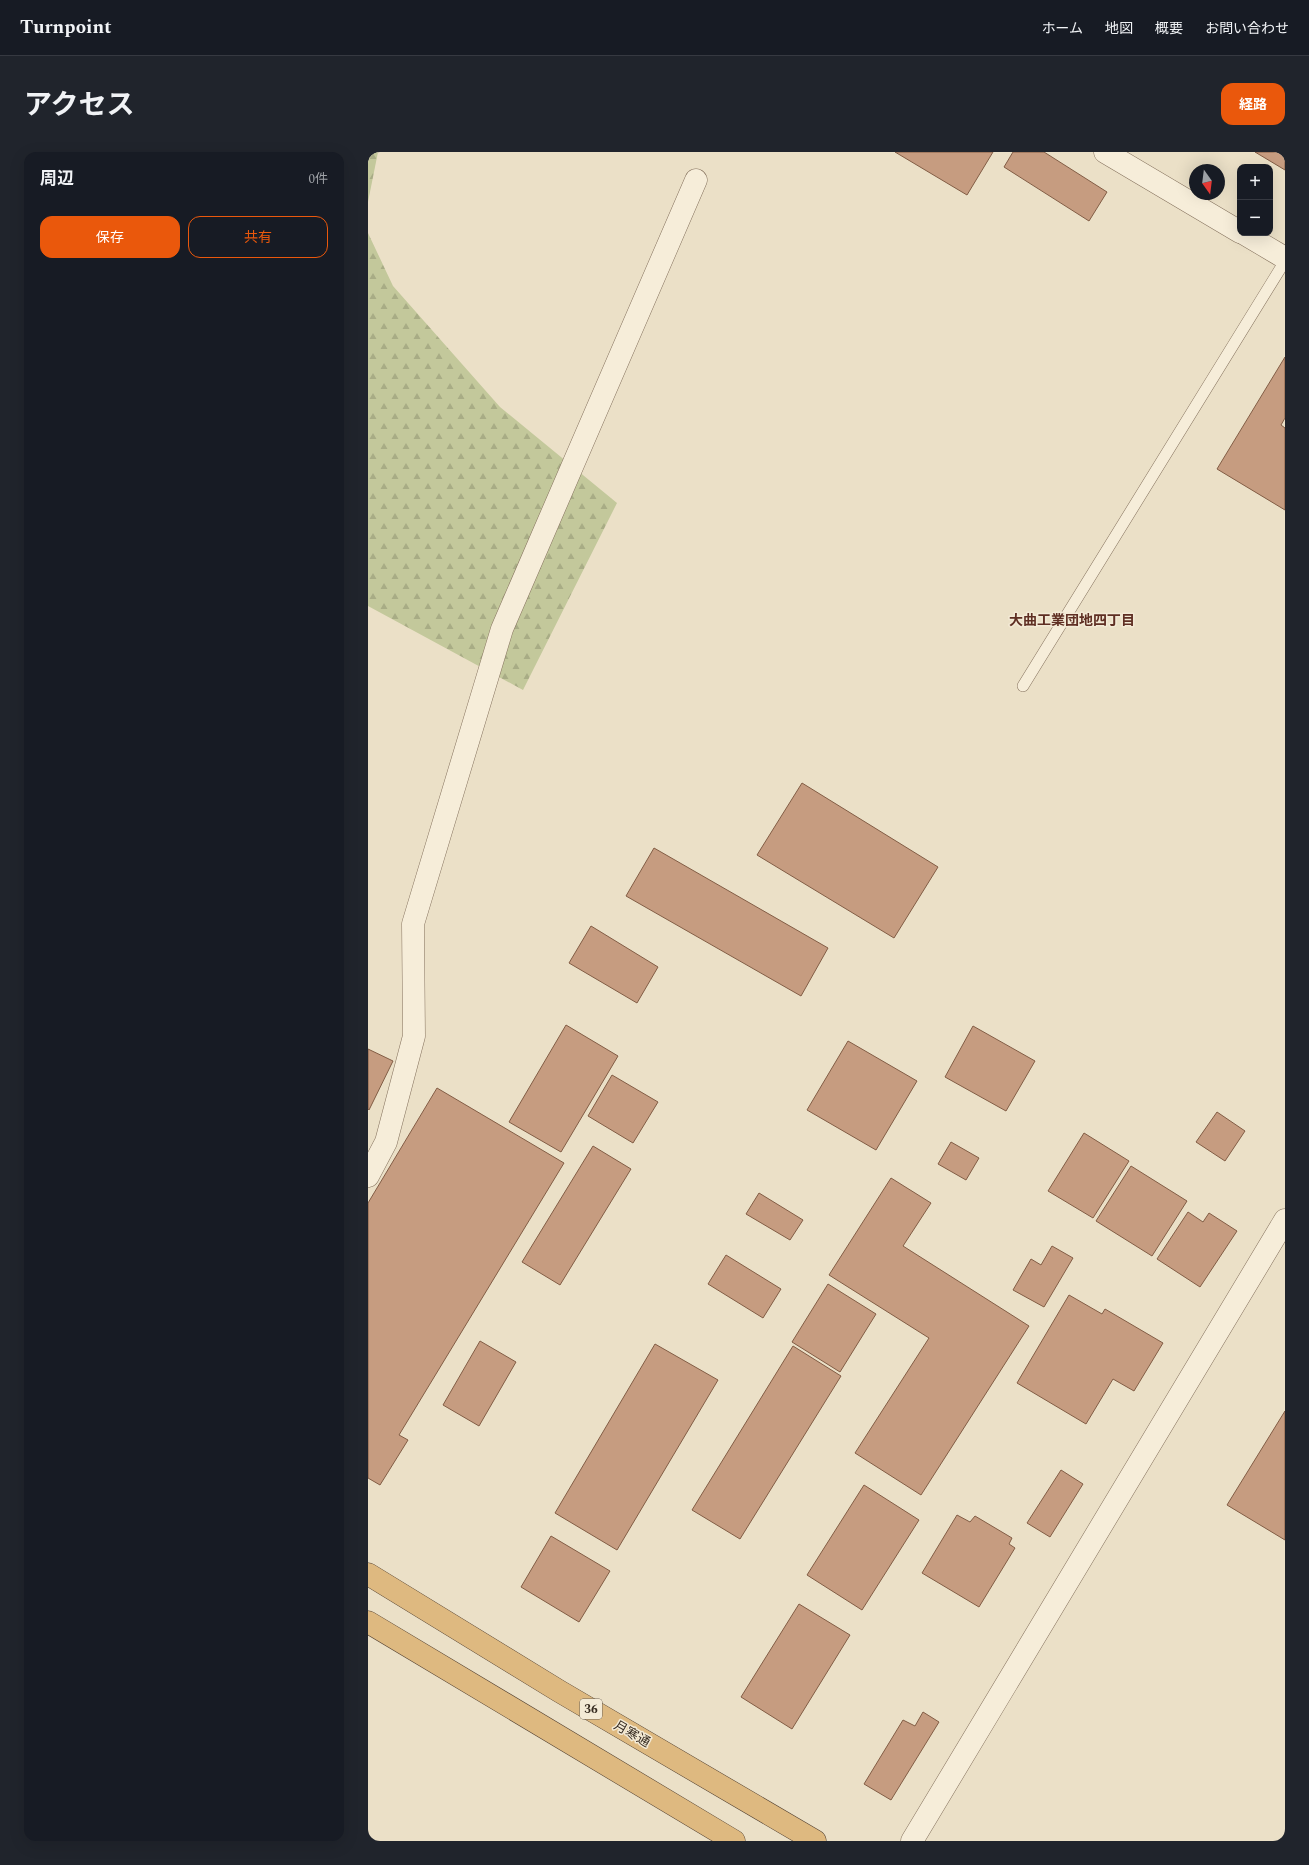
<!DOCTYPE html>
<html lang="ja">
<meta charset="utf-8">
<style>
body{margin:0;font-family:Spectral,"Noto Sans JP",serif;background:#20242c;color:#f1f3f6}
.controls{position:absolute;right:12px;top:12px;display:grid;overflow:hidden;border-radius:8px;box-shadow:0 4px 16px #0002}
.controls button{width:36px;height:36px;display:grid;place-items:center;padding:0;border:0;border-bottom:1px solid #363941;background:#171b24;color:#f1f3f6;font:20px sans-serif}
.compass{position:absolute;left:821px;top:12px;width:36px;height:36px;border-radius:50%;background:#171b24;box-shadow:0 4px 16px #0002;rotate:166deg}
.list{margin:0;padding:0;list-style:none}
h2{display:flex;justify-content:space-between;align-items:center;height:52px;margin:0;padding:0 16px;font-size:17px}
h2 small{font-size:13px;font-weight:400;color:#9ea1a6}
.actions{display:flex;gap:8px;padding:12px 16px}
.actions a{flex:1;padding:9px 0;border:1px solid #ea580c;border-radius:12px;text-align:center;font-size:14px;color:#ea580c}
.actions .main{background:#ea580c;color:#fff}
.map{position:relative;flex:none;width:917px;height:1689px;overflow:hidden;border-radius:12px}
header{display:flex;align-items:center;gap:24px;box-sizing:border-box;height:56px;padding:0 20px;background:#171b24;border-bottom:1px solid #363941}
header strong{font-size:19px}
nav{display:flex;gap:22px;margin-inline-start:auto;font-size:14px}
.intro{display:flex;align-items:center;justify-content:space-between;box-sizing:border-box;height:96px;padding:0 24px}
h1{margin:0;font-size:28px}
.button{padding:10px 18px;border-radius:12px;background:#ea580c;color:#fff;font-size:14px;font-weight:700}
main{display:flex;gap:24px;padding:0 24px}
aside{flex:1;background:#171b24;border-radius:12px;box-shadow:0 4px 16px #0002}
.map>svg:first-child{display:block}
</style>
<header>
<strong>Turnpoint</strong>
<nav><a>ホーム</a><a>地図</a><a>概要</a><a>お問い合わせ</a></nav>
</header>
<div class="intro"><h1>アクセス</h1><a class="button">経路</a></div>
<main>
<aside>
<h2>周辺<small>0件</small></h2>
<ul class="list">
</ul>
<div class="actions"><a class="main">保存</a><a>共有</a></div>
</aside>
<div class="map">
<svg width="917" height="1689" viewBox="0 0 917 1689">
<defs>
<pattern id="forest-firs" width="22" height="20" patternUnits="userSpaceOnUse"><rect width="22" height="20" fill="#c3c89b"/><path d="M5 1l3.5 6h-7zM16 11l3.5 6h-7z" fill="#a8ac85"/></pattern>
</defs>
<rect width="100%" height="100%" fill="#ebe0c7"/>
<g fill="url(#forest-firs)">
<path d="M0,0H10L0,50Z"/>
<path d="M0,81L25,134L132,255L249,351L155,538L0,454Z"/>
</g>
<g fill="#c69c80" stroke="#825d45">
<path d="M527,0H625L599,43Z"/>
<path d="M645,0H676L739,40L721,69L636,15Z"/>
<path d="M887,0H917V18Z"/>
<path d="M917,205V266L913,273L917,276V358L849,317Z"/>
<path d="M434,631L570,715L526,786L389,703Z"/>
<path d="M286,696L460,796L433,844L258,744Z"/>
<path d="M223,774L290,815L269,851L201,811Z"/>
<path d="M198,873L250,904L193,1000L141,970Z"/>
<path d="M605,874L667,909L638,959L577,925Z"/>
<path d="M480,889L549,929L508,998L439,958Z"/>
<path d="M0,897L25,909L1,958L0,957Z"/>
<path d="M244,923L290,950L265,991L220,964Z"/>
<path d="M69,936L196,1011L31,1283L40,1288L12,1333L0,1326V1051Z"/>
<path d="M849,960L877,979L857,1009L828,990Z"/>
<path d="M716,981L761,1009L725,1066L680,1039Z"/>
<path d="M583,990L611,1006L598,1028L570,1012Z"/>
<path d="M225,994L263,1017L192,1133L154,1110Z"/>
<path d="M763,1014L819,1049L784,1104L728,1069Z"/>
<path d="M523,1026L563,1051L535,1094L661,1174L553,1343L487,1301L561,1186L461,1123Z"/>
<path d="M391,1041L435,1068L422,1088L378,1062Z"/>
<path d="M820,1060L835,1070L841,1061L869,1079L832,1135L789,1107Z"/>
<path d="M684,1094L705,1106L676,1155L645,1138L663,1107L673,1113Z"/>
<path d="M358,1103L413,1137L395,1166L340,1132Z"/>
<path d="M460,1132L508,1162L472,1220L424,1190Z"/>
<path d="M701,1143L734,1162L737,1157L795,1191L766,1239L745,1227L718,1272L649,1231Z"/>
<path d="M112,1189L148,1210L111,1274L75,1253Z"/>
<path d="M287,1192L350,1228L249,1398L187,1361Z"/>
<path d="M425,1194L473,1224L372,1387L324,1358Z"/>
<path d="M917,1259V1388L859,1353Z"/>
<path d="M693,1318L715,1332L682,1385L659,1371Z"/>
<path d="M496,1333L551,1368L494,1458L439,1423Z"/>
<path d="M589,1363L602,1370L607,1364L644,1386L641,1392L647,1396L611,1455L554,1421Z"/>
<path d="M183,1384L242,1419L211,1470L153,1435Z"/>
<path d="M431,1452L482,1483L424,1577L373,1545Z"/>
<path d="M555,1560L571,1570L523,1648L496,1632L535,1568L547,1574Z"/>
</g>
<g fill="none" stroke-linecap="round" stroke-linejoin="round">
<defs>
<path id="service" d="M655,534L917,109"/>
<g id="minor">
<path d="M737,0L872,80"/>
<path d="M875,81L917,106"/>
<path d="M0,1024L18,990L46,884L45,772L134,477L328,28"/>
<path d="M544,1689L917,1068"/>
</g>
<g id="trunk">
<path d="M0,1422L191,1539L447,1689"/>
<path d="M0,1470L366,1689"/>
</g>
</defs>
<use href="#service" stroke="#85725e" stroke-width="12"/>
<use href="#minor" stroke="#85725e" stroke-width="23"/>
<use href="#trunk" stroke="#534131" stroke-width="23"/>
<use href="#service" stroke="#f6edd9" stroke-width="11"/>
<use href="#minor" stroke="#f6edd9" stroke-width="22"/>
<use href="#trunk" stroke="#deb980" stroke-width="22"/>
</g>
<g text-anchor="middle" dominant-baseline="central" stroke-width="3" stroke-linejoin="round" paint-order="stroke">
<rect fill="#f3ead6" stroke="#6f6457" stroke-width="1" x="212" y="1547" width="22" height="20" rx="3"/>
<g font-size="12" font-weight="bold" fill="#362b20">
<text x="223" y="1557">36</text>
</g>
<g font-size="13" fill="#362b20" stroke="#f3ead6">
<text transform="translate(264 1582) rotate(30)">月寒通</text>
</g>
<g font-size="14" font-weight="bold" fill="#5f2f23" stroke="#f3ead6">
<text x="704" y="468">大曲工業団地四丁目</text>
</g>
</g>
</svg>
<div class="controls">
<button>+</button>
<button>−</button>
</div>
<svg class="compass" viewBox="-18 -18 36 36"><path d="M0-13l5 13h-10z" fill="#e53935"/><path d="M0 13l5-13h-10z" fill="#9ea1a6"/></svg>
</div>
</main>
